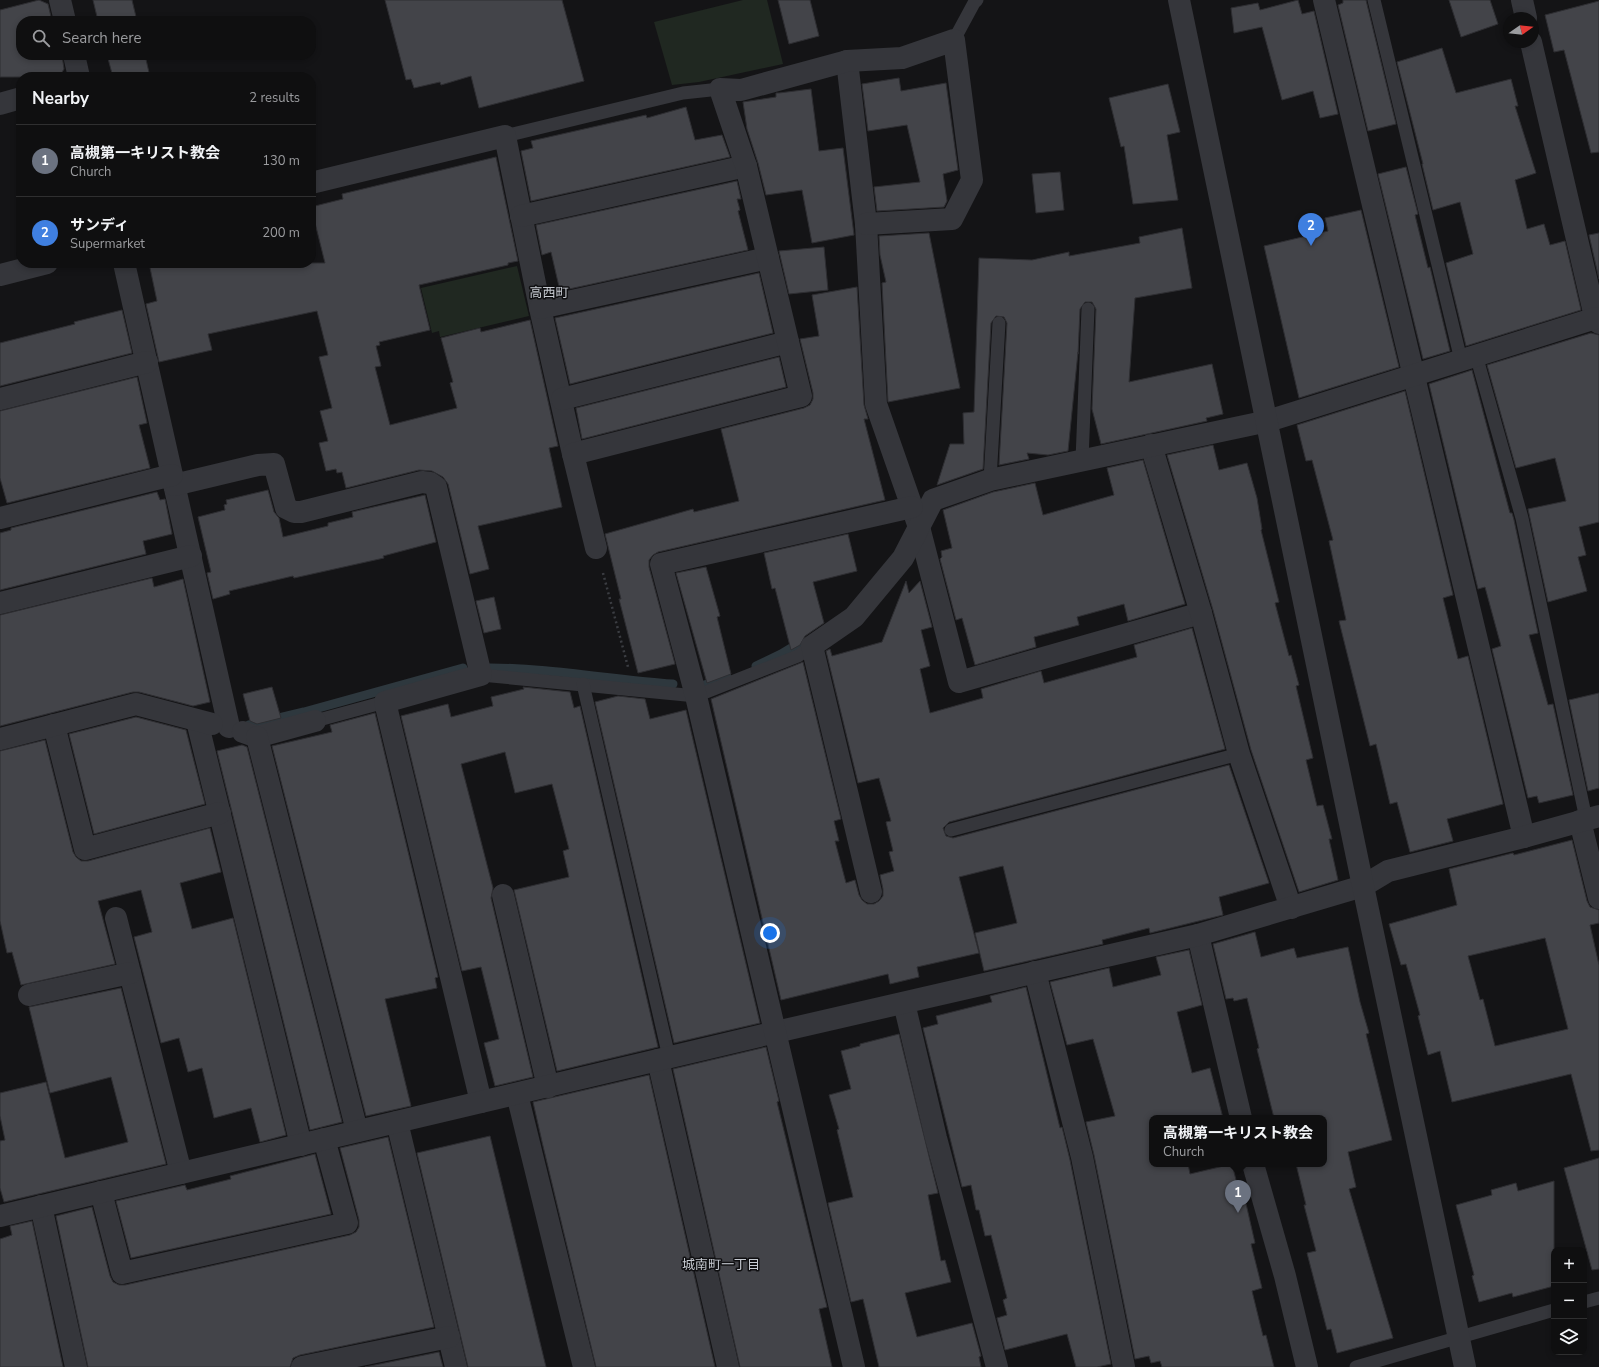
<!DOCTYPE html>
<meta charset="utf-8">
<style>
body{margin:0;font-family:"Nunito Sans","Noto Sans JP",sans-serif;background:#181819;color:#f1f3f6}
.controls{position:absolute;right:12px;bottom:12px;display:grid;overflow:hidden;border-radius:8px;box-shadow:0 2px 6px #0003}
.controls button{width:36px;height:36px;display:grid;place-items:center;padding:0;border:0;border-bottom:1px solid #2f2f30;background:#0f0f10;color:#f1f3f6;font:20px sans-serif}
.compass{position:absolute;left:1503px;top:12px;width:36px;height:36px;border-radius:50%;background:#0f0f10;box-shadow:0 2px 6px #0003;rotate:76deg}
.you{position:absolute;left:770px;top:933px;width:14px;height:14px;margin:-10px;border:3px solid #fff;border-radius:50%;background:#1a73e8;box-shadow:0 0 0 6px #1a73e833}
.badge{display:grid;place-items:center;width:26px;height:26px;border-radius:50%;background:#b45309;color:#fff;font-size:13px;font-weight:700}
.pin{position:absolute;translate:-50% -33px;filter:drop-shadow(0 1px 2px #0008)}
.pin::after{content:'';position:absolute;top:21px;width:14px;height:12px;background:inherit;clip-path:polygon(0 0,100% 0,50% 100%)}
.popup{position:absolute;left:1149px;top:1115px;width:178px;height:52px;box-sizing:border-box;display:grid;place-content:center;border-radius:8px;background:#0f0f10;filter:drop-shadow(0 1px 3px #0005);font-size:13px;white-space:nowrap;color:#9b9c9f}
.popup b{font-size:15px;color:#f1f3f6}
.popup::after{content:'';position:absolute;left:50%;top:100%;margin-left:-8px;border:8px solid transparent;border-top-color:#0f0f10}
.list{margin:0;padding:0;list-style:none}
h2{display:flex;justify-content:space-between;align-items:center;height:52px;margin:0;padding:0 16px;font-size:17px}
h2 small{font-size:13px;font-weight:400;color:#9b9c9f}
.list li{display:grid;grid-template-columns:26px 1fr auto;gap:12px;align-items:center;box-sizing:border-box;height:72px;padding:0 16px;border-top:1px solid #2f2f30}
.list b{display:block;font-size:15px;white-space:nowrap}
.list p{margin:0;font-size:13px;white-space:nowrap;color:#9b9c9f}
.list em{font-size:13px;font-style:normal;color:#9b9c9f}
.icon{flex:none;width:22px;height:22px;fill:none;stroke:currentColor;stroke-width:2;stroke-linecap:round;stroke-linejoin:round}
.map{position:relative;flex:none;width:1599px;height:1367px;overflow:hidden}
.search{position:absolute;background:#0f0f10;box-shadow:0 2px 6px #0003;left:16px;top:16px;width:300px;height:44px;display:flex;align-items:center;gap:10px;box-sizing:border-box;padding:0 14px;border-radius:16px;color:#9b9c9f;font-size:15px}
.panel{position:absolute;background:#0f0f10;box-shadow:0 2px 6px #0003;left:16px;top:72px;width:300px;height:196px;border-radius:16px}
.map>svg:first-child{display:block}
</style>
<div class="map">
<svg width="1599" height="1367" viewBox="0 0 1599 1367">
<rect width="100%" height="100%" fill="#141416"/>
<g fill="#202821">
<path d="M743,0H767L783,64L699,82L672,85L654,22Z"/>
<path d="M517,266L529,316L440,337L439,331L432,333L421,288Z"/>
</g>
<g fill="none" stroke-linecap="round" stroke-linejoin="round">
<g stroke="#2e383e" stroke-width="9">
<path d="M756,666L781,654L801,642"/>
<path d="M490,668C551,668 612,680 673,684"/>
<path d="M702,686L727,677"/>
<path d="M249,725L304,712L463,668"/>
</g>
</g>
<g fill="#434449" stroke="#2e2e32" fill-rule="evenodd">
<path d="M39,0L48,4L52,21H21V55H62L64,69L59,77H0V10Z"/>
<path d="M93,0H132L137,21H98Z"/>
<path d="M385,0H562L584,81L479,108L471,76L441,85L440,82L414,88L411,79L406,80Z"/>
<path d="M778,0H810L819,36L789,44Z"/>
<path d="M1298,0L1302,14L1314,11L1338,114L1320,118L1313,91L1282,100L1262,27L1234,33L1231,8L1258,3L1260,10Z"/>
<path d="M1343,0H1366L1396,124L1368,131L1338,5L1343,3Z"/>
<path d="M1449,0H1490L1498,24L1461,37Z"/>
<path d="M1599,1V152L1591,153L1564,50L1554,52L1545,15Z"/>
<path d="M1442,48L1456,93L1511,79L1518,106H1515L1536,173L1515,180L1527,229L1544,224L1550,245L1565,241L1581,310L1466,346L1446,263L1473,254L1460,202L1433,210L1422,164H1423L1397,62Z"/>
<path d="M107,55H145L150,77H113Z"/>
<path d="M899,78L901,91L946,83L958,170L943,174L947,201L944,207L877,211L874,187L920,182L907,125L868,131L862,84Z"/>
<path d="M1168,84L1180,132L1167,135L1178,200L1133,204L1124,146L1121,147L1109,98Z"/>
<path d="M811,89L819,151L843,148L854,235L812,243L802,190L766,195L758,163L747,129L743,102L776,97V93H779Z"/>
<path d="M686,107L695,140L722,135L730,157L531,201L521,151L533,148L531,141L646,115L647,118Z"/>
<path d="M496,157L518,261L508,263V265L419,285L430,330L379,342L380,345L376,346L381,366L375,367L390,425L457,408L450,383L453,382L441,338L480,328L481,332L530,320L558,446L549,448L562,507L478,526L489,569L470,574L448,484L443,477L432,471L419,470L346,488L342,472L337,473L336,469L326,471L319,443L328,441L320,411L332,408L319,357L328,355L317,311L208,334L212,350L159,362L146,304L157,301L149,263H325L311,207L343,199L342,194Z"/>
<path d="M1406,167L1418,214L1415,215L1428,268L1430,267L1450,351L1423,359L1378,174Z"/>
<path d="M1060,172L1064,210L1036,213L1032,174Z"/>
<path d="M737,181L741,199H737L740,210L738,211L748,250L560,291L551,252L542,255L536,225Z"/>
<path d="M1361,210L1399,367L1299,398L1264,246L1328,231L1325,218Z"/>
<path d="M1182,228L1192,288L1135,298L1129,382L1212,364L1223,414L1206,418L1207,421L1101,444L1092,409L1096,309L1092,302H1085L1080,309L1078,354V352L1068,451L1048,455L1027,453L1029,459L999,465L1007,323L1004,317L996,316L991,323L983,469L937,485L950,444H964L963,413L974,412L979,258L1032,260L1069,252V256L1140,243L1139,237Z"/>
<path d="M929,233L960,388L888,402L882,283L886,282L880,255L879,236Z"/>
<path d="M1599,233V279L1589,235Z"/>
<path d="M824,247L828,290L789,294L779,251Z"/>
<path d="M759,273L773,333L570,384L555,318Z"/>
<path d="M857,287L864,405L868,419H864L885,500L658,552L653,555L649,560V567L675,664L638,673L619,599H621L605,534L693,509L694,512L739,501L721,429L804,408L810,405L813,399V393L800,339L819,336L812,295Z"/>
<path d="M122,310L132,353L0,386V343L75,324L74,322Z"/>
<path d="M1591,333L1599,335V522L1579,527L1586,555L1578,557L1587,591L1548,602L1528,509L1566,501L1555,458L1516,468L1487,365Z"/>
<path d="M779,357L786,387L582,439L576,408Z"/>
<path d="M1472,370L1510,513H1512L1514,520L1538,633L1529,635L1548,705L1553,704L1573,795L1539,803L1537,796L1528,798L1492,649L1501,646L1485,587L1478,589L1429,384Z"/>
<path d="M137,377L147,423L139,425L150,468L7,503L0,478V411Z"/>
<path d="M1405,391L1453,595L1443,598L1458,659L1468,656L1503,804L1447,819L1453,841L1410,852L1397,802L1390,804L1376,744L1370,746L1339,621L1346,620L1329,541L1333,540L1312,460L1306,461L1297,425Z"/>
<path d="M1213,445L1219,470L1247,463L1257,498L1262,529L1261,530L1279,602L1275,603L1289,656L1291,655L1299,685L1296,686L1313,758L1306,760L1317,806L1323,805L1332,839H1329L1338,880L1299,892L1251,750L1213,610L1167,455Z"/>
<path d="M1143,460L1185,604L1128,621L1124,604L1077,617L1079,625L1034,637L1036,647L975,665L962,618L956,620L940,559L942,557L941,551L952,548L943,510L993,492L1035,483L1043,515L1114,495L1107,468Z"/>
<path d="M268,490L274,512L279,518L283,537L328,526V523L353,517L352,512L425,495L436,542L383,556L384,558L294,578L293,576L229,591L230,594L213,599L207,573L211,572L198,517L225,510L224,505L227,504L226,500Z"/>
<path d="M157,492L160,500L165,499L172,534L143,541L146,554L0,590V533L11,530V528Z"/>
<path d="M848,534L857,571L813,582L824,623L805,636L800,645L791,650L775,588L772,589L764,553Z"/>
<path d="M706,567L720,616L717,617L731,674L707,683L676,573Z"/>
<path d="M152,578L154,587L183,579L210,702L193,706L139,692H133L0,726V615Z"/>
<path d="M906,581L909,593L920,581L932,627L921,630L930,666L920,669L930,713L983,698L981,689L1041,671L1044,683L1137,657L1134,645L1192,628L1225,749L949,822L943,828L946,836L953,838L1229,765L1269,883L1219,897L1223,915L1150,933L1149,928L1102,940L1103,944L984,971L975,933L1017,923L1003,866L959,877L979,953L917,967L919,977L890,984L888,974L781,1000L711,699L803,662L841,819L834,821L839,841H835L846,883L855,880L859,895L862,900L867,904H874L879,901L883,896V889L880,875L894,871L889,852L893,851L886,822L891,821L879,778L858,783L826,651L830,649L832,656L882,642Z"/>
<path d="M494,597L501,629L484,633L476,601Z"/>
<path d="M272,687L281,718L257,724L250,721L243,694Z"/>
<path d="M523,687L570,692L574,708L580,706L658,1047L557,1071L514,890L569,877L563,851L569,849L552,784L515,793L505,752L461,764L493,888L491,898L533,1077L495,1086L484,1043L499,1039L481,967L462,971L401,716L448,704L451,717L493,706L491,697L524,689Z"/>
<path d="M1599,693V788L1588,791L1569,700Z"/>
<path d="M618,696L645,699L650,719L686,710L760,1023L674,1043L595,702Z"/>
<path d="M375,713L438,977L435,978L437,988L385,999L411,1106L366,1116L272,746L332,732L330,725Z"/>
<path d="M136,717L186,730L205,804L94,834L69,734Z"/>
<path d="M45,740L73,852L76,857L81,861H88L210,828L221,872L180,883L192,929L233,918L286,1135L260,1142L251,1108L214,1118L202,1068L188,1072L179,1038L161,1043L134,937L152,932L141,890L98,901L115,964L21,985L12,952L7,953L0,921V751Z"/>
<path d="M242,745L247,747L342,1122L310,1130L217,751Z"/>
<path d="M1572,840L1587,901L1590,907L1599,910V923L1590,925L1599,965V1150L1591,1151L1571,1074L1452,1102L1440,1051L1428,1055L1418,1016L1420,1015L1406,964L1401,965L1389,924L1457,905L1449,869L1513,853L1514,855ZM1545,938L1568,1029L1495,1046L1483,999L1480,1000L1468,956Z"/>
<path d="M1255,932L1261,957L1294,948L1297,958L1348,947L1360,1002L1369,1033L1366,1034L1392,1140L1348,1152L1356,1187L1349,1189L1393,1338L1337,1353L1331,1329L1327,1330L1307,1253L1316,1251L1304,1205H1306L1296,1164H1324V1118H1274L1257,1049L1259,1048L1247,998L1234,1001L1233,998L1226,999L1213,944Z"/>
<path d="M1189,950L1202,1005L1177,1012L1192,1073L1210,1068L1223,1118H1152V1164H1188L1190,1174L1232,1164L1240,1196L1244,1195L1255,1243L1251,1244L1262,1288L1252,1291L1263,1336L1266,1335L1274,1367H1162L1160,1361L1151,1363L1149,1356L1135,1359L1094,1155L1086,1122L1115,1116L1093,1039L1067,1045L1050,982L1109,968L1113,987L1161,975L1156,957Z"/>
<path d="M1026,987L1060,1128L1062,1127L1070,1160L1111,1364L1097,1367H1076L1067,1334L1005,1350L997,1318L1007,1315L1003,1300L1007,1298L991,1235L985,1236L979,1210H976L971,1185L962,1187L923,1028L938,1024L936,1016L992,1002L990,996Z"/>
<path d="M121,988L166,1164L4,1202L0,1188V1141L5,1140L0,1116V1093L46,1082L65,1158L128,1142L111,1077L50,1093L29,1007Z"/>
<path d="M899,1034L938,1193L928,1195L941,1261L945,1260L951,1282L905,1293L917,1337L972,1323L981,1356L979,1357L981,1367H879L863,1299L851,1302L828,1203L853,1197L837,1130L839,1129L829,1095L851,1089L841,1051L860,1046V1044Z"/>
<path d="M766,1047L779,1101L777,1102L827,1307L819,1309L832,1367H740L673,1069Z"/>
<path d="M649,1075L715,1367H596L543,1146L533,1102Z"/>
<path d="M490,1136L546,1367H468L417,1153Z"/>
<path d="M388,1137L434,1327L300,1355L293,1358L290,1367H88L56,1216L92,1207L110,1276L113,1282L119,1285H125L350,1235L356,1232L359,1227V1220L340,1148Z"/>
<path d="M315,1154L331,1214L131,1258L116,1201L185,1185L187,1190L231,1179L230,1176Z"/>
<path d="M1599,1158V1269L1592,1270L1564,1168Z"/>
<path d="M1554,1181V1286L1513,1297L1512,1293L1479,1302L1472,1276L1474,1275L1456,1205L1492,1195L1491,1190L1516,1183L1518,1191Z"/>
<path d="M32,1221L63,1367H0V1239L12,1235L10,1226Z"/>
<path d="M439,1352L443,1367H365Z"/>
</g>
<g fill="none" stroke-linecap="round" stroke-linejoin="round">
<path stroke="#3b3d42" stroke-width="2.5" stroke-dasharray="2 3" stroke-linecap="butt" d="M603,573L628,667"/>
<g stroke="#35363b" stroke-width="13">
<path d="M1374,0L1461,360"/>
<path d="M954,40L974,3L977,0"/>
<path d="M505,136L683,93L720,89"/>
<path d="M1476,355L1522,518L1586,819"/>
<path d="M1082,460L1088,309"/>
<path d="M990,480L999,323"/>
<path d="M481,675L696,696L798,656L812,646"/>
<path d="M583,684L669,1057"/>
<path d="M315,721L385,702"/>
<path d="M951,830L1239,754"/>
<path d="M1584,1302L1599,1298"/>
<path d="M1356,1367L1554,1310"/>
</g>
<g stroke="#35363b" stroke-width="22">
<path d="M60,0L65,21"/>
<path d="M1324,0L1524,837"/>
<path d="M1522,0L1526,18"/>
<path d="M1531,42L1593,308L1599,323"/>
<path d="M74,55L79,77"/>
<path d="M847,61L866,224L876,404L919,527L959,682L1201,613"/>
<path d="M0,104L21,98"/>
<path d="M311,183L505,136L540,308L573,454"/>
<path d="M521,216L746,166"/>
<path d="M124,263L229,727"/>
<path d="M0,275L47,263"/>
<path d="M540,308L768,258"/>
<path d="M0,399L147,362"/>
<path d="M562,399L788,342"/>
<path d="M1151,445L1201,613L1239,754L1291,908"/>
<path d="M174,485L258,465L274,464L286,508L294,512H301L422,482L430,483L436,487L481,675L385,702L481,1102"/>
<path d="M0,518L172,475"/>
<path d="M596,548L573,454L801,396L746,166L720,89L741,90L847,61L902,58L954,40L972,180L952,219L866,224"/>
<path d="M0,603L191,556"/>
<path d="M197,721L301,1145"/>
<path d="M54,725L85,849L220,813"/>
<path d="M243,732L257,737L315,721"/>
<path d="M257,737L357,1131"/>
<path d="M0,739L136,704L212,724"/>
<path d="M1580,821L1599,898"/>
<path d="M871,892L812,646L854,617L903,558L933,500L990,480L1268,421L1596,318"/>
<path d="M503,895L548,1087"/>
<path d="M116,918L181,1173"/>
<path d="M1198,935L1241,1118"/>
<path d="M1035,972L1082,1157L1124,1367"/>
<path d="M29,995L130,973"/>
<path d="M904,1003L936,1138L997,1367"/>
<path d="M658,1060L728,1367"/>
<path d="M517,1094L584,1367"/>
<path d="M397,1122L456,1367"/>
<path d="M1253,1164L1285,1276L1307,1367"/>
<path d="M101,1192L122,1273L347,1223L324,1139"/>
<path d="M41,1206L76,1367"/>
<path d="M0,1216L776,1032L1198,935L1363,886L1388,871L1524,837L1599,816"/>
<path d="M302,1367L449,1337"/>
<path d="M854,1367L696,696L661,564L912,507"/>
</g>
<path stroke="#35363b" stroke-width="22" d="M1179,0L1363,886L1465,1367"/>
</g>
<g text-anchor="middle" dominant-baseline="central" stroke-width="3" stroke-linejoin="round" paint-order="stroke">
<g font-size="13" fill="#c7cbd2" stroke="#0f0f11">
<text x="549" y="293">高西町</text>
<text x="721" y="1265">城南町一丁目</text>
</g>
</g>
</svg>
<div class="controls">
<button>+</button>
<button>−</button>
<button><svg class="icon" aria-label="layers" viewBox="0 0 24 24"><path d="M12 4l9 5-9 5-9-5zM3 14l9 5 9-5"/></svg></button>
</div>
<svg class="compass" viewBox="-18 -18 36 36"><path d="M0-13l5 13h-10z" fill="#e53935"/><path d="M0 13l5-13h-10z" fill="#9b9c9f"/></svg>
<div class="you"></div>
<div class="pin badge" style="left:1238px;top:1213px;background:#6b7280">1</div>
<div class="popup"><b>高槻第一キリスト教会</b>Church</div>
<div class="pin badge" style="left:1311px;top:246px;background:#3f7fe0">2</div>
<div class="search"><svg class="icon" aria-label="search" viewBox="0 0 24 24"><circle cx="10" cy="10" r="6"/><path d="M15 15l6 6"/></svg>Search here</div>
<section class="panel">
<h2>Nearby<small>2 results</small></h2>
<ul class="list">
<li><span class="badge" style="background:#6b7280">1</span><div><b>高槻第一キリスト教会</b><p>Church</p></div><em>130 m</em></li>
<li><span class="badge" style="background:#3f7fe0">2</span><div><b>サンディ</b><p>Supermarket</p></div><em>200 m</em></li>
</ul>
</section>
</div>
